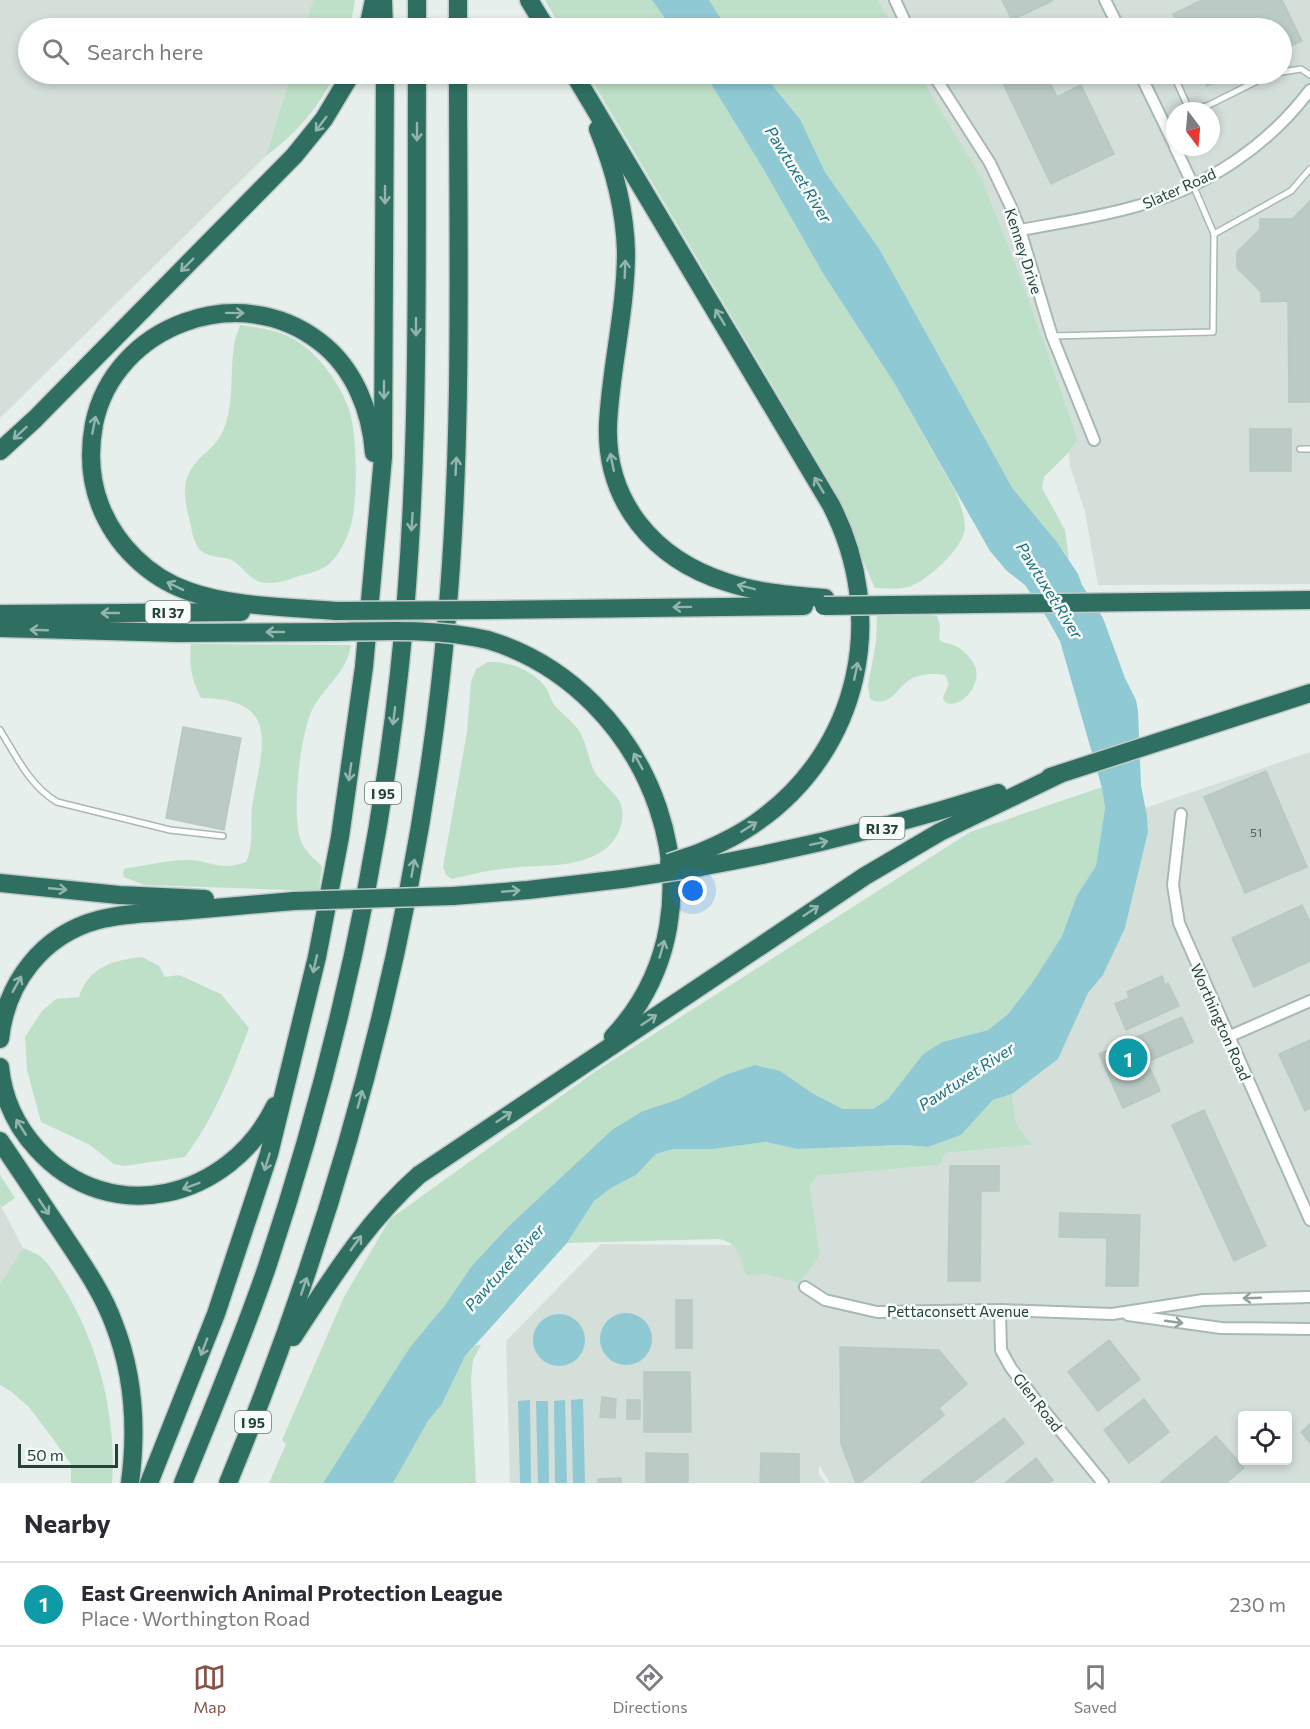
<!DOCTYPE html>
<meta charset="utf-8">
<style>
body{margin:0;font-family:Commissioner,sans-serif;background:#f2f2f3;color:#2b2b33}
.controls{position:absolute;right:18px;bottom:18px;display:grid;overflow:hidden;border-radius:6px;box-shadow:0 3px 9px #0003}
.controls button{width:54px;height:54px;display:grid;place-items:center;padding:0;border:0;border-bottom:2px solid #e1e1e2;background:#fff;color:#2b2b33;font:30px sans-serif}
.compass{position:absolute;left:1166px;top:102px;width:54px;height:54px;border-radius:50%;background:#fff;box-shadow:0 3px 9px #0003;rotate:164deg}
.scale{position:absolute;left:18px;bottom:15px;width:100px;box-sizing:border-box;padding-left:6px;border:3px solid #24423a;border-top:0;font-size:16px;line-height:21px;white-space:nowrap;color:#24423a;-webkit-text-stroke:4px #f7fbf9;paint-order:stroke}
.you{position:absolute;left:693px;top:891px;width:21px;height:21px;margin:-15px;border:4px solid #fff;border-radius:50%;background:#1a73e8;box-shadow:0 0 0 9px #1a73e833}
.badge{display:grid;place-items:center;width:39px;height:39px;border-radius:50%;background:#855347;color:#fff;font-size:20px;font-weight:700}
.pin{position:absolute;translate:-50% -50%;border:3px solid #fff;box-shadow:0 2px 6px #0006}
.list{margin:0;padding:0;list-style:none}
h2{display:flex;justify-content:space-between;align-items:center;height:78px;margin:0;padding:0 24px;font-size:26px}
h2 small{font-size:20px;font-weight:400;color:#7c7c81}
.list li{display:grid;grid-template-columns:39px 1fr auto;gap:18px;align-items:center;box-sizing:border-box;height:84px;padding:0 24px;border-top:2px solid #e1e1e2}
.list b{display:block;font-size:22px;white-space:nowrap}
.list p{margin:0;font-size:20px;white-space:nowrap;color:#7c7c81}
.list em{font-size:20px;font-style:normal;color:#7c7c81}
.icon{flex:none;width:33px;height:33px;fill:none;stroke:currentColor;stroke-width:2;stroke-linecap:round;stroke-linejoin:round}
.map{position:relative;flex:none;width:1310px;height:1483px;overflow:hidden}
.search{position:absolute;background:#fff;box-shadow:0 3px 9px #0003;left:18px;right:18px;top:18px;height:66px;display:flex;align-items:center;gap:15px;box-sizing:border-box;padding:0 21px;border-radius:33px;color:#7c7c81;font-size:22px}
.sheet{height:162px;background:#fff}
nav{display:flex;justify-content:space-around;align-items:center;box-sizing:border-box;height:84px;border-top:2px solid #e1e1e2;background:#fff;font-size:16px;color:#7c7c81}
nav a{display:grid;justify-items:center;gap:3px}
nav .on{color:#855347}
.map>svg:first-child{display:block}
</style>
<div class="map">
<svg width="1310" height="1483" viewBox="0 0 1310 1483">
<rect width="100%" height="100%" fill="#e6efeb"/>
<g fill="#d4dfda" fill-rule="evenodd">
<path d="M0,0H313L304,28H28V74H291L266,156L0,418Z"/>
<path d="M878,0H1310V584L1098,585L1085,512L1070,466L1069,452L1078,438L1033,311L919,74H1282V28H894ZM1175,111H1211V147H1175Z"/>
<path d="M1310,752V1483H830L819,1465V1474L826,1483H510L506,1341L601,1244L810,1246L820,1254L810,1186L817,1176L938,1165L941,1163L945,1153L1032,1145L1016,1123L1012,1094L1058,1059L1088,993L1103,975L1125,928L1148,832L1145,808ZM1242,1416H1288V1460H1242Z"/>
<path d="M0,1204L23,1248L0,1284Z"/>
</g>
<g fill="#bfe0c8">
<path d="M313,0H355L350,28H304Z"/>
<path d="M545,0H652L672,28H561Z"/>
<path d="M709,0H878L894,28H727Z"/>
<path d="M291,74H335C319,107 296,134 266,156Z"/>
<path d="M588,74H705L765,172L824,275L893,381L955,491C960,503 965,516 965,528C964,548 926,582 908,587C898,590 884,588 875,588C859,554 849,519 832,486Z"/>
<path d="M763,74H919L982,179L1033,311L1078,439L1069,452L1044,477L1042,488L1065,530L1069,559L1057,542L1013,489L880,250L825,172L800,119Z"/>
<path d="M240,325C262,328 286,331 304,346C322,360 338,382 347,404C358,428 358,499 351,525C347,539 340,554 329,564C321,571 306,574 296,577C285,581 272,585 260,582C249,578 244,569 235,562C225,555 211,559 201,551C194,545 192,531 190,522C183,494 180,477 202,456C211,448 220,440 224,428C234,406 230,371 234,347C234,340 238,332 240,325Z"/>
<path d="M931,615L937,616L940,625L939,639C943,643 945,643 951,644C961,647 971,657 975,666C982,683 964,708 946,703L943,699C945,689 952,686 945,675C936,673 920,674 911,679C897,686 892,709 870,699L868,686L876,642L877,616Z"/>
<path d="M191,644L351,645C347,672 326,685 313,708C300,732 291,815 301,841C305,851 314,859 322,866L319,891L144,885L124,877L123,872L125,868C147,866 170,859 191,860C213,862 222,871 246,862C254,845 250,826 252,807C261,749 284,699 201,698C191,678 189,666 191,644Z"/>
<path d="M488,662C509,661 534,670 547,689C550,695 551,701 555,706C564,716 576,723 582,736C587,747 589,760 594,771C600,781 617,795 620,802C627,819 618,840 604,850C578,869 540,864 511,868C491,870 472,874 452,879L446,875L443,867L467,732L471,682L476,669Z"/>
<path d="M1102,787L1105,808L1096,866L1077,895L1062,936L1032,983L1008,1014L988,1030L942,1042L923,1054L888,1099L873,1109H843L812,1093L679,1099L643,1111L471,1267L445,1305L410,1347L323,1483H269L286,1444L282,1440L344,1297L390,1219L596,1071L970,832Z"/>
<path d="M142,957L159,966L165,977L179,975L221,994L249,1028C232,1073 214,1118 185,1157L124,1166L114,1164L90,1145L41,1122L27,1070L25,1037L42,1011L56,999L79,997C88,967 114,960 142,957Z"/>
<path d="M1012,1094L1016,1123L1032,1145L945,1153L941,1163L938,1165L817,1176L810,1186L820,1255L800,1283L765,1274L746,1275C740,1257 740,1244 719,1239L567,1243L594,1201L611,1188L636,1175L656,1154L673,1149H713L766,1142L797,1149L904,1145L928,1147L961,1135L993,1100Z"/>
<path d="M0,1175L15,1198L2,1207L0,1204Z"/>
<path d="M23,1248C29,1251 36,1253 40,1256C49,1264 56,1275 62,1285C98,1342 117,1416 112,1483H71V1464L51,1436L28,1406L9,1390L0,1385V1284Z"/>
<path d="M476,1345H481L473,1360L471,1379L476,1483H393L428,1421L442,1404L465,1356Z"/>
</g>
<g fill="#8ec9d4">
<path d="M652,0H709L727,28H672Z"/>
<path d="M705,74H763L800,119L825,172L880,250L1013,489L1057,542L1078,574L1082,585L1103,618L1125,678L1136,700L1138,711L1141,785L1147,816L1148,832L1125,928L1103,975L1088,993L1058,1059L1012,1094L993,1100L961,1135L928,1147L904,1145L797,1149L766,1142L713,1149H673L656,1154L636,1175L611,1188L594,1201L567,1243L465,1356L442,1404L428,1421L393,1483H323L410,1347L445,1305L471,1267L508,1227L612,1130L643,1111L679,1099L725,1075L755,1065L780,1071L812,1093L843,1109H873L888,1099L923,1054L942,1042L988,1030L1008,1014L1032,983L1062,936L1077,895L1096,866L1105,808L1102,788L1060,641L1047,618L1025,585L1007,571L990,551L893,381L824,275L765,172Z"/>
<circle cx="626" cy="1339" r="26"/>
<circle cx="559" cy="1340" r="26"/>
<path d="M583,1399L585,1483H573L571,1400Z"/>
<path d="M530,1400L531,1483H520L518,1401Z"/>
<path d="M565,1400L567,1483H555L554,1401Z"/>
<path d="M536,1401H548L549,1483H538Z"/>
</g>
<g fill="#bbcac4" stroke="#b8c9c2" stroke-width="1.5">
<path d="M1002,0H1052V1L1012,20Z"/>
<path d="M1202,0H1282L1302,41L1282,50V28H1179L1173,14Z"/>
<path d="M1007,74H1046L1057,97L1081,85L1114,154L1051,184L1000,77Z"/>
<path d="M1201,74H1233L1207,86Z"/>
<path d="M1310,201V402H1289L1288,301L1261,302V292L1237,268V252L1260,229V219H1292Z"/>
<rect x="1250" y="429" width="41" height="42"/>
<path d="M183,727L241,738L224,830L166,818Z"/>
<path d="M1266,771L1307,867L1245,893L1204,797Z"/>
<path d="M1302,905L1310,922V961L1254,987L1232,938Z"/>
<path d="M1162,976L1165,985L1168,983L1179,1006L1126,1030L1115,1004L1129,998L1127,992Z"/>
<path d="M1182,1017L1193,1042L1147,1062L1160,1091L1123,1108L1099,1054Z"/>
<path d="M1310,1040V1108L1305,1111L1279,1054Z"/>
<path d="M1204,1110L1266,1246L1234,1261L1172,1125Z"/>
<path d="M950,1166H999V1191H981L980,1281H948Z"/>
<path d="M1060,1213L1140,1215L1138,1286H1106L1107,1238L1059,1237Z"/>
<rect x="676" y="1300" width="16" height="48"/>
<path d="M1109,1340L1140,1379L1098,1411L1068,1372Z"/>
<path d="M840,1347L939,1350L967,1384L939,1408L944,1415L860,1483H856L841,1444Z"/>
<path d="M644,1372H690L691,1432H644Z"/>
<path d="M602,1397L616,1399L615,1418L600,1417Z"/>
<path d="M1144,1399L1169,1432L1129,1463L1104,1430Z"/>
<rect x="627" y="1400" width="13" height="19"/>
<path d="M1004,1418L1024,1443L972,1483H920Z"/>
<path d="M1310,1424V1443L1301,1432Z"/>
<path d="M1216,1436L1244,1468L1226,1483H1160Z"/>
<path d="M646,1453L688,1454V1483H646Z"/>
<path d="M761,1453L799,1454V1483H760Z"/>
<path d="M1036,1458L1053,1480L1049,1483H1005Z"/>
<path d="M621,1478V1483H598V1479Z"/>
</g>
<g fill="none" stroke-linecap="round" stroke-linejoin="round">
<defs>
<g id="service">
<path d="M1282,72L1301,69L1310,75"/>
<path d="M1173,74L1189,109L1207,106L1271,74"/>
<path d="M1193,185L1214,234L1291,191L1310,169"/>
<path d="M1052,336L1213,332L1214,234"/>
<path d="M1300,449H1310"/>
<path d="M0,730C16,756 30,786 57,802L170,830L223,836"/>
</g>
<g id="minor">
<path d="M895,0L908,28"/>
<path d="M1105,0L1119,28"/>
<path d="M933,74L990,163L1011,207L1020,230L1052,336L1094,440"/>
<path d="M1140,74L1175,146"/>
<path d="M1175,147L1193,185"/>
<path d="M1020,230C1059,223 1099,217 1137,206C1205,188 1268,146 1310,90"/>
<path d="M1181,814L1173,885L1179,923L1310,1220"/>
<path d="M1228,1037L1310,1001"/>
<path d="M805,1287L825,1300L877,1312L1000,1310L1112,1314L1203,1300L1310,1297"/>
<path d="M1000,1310L1001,1350L1011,1368L1042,1408L1103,1483"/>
<path d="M1128,1315L1221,1328L1310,1329"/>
</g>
<g id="motorway">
<path d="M383,0L384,28"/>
<path d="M529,0L546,28"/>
<path d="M368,28L374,0"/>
<path d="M417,28V0"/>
<path d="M458,28V0"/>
<path d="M574,74L831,505C888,616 861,749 757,822C739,835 718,845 696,854"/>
<path d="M598,129C614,168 625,210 626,252C626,310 611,366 608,424C605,502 654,559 726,582C758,593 791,595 825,598"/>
<path d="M0,451L35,419L294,156L324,119L351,74"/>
<path d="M891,605L1310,600"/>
<path d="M491,610L804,606"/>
<path d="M336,611C289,607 232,607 188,591C148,577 115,544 100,505C90,479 89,451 94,424C114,325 240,279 320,342C354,368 371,411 374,453"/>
<path d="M0,614L241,612"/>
<path d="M0,628L177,633L334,632"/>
<path d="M488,640C651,689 736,905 613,1037"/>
<path d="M1050,777L1310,693"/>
<path d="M700,867C801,849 900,824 998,793"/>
<path d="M0,883L119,895L205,899"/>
<path d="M453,896L528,890L622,879"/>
<path d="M0,1039C6,983 42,935 98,920C124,913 153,913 180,911C218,908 256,904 294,901"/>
<path d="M0,1067C3,1097 16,1126 37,1149C110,1230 230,1199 275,1106"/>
<path d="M0,1141C21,1172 41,1202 62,1233C81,1262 102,1291 114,1324C134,1375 137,1430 130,1483"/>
<path d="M293,1337C332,1278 366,1222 419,1175L865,876L940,832L1060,774"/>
<path d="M149,1483L216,1314L269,1154L317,957L340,837L364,667L383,457L385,74"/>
<path d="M183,1483C212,1411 242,1340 267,1267C331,1075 377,876 399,674C421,475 416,274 417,74"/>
<path d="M228,1483C342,1206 421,915 447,616C463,436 458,254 458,74"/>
</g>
</defs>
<use href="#service" stroke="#a8b8b2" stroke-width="8"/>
<use href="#minor" stroke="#a8b8b2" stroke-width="14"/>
<use href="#motorway" stroke="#c2cac8" stroke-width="21"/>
<use href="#service" stroke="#fff" stroke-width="5"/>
<use href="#minor" stroke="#fff" stroke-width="10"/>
<use href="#motorway" stroke="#2f6f62" stroke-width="18"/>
<defs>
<g id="motorway-bridge">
<path d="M824,606L891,605"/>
<path d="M336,611L491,610"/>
<path d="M334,632C385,631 438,628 488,640"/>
<path d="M669,863L696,854"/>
<path d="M622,879L700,867"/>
<path d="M294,901L453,896"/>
</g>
</defs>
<use href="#motorway-bridge" stroke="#c2cac8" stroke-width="21" stroke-linecap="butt"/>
<use href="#motorway-bridge" stroke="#2f6f62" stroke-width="18"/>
</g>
<defs><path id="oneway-shaft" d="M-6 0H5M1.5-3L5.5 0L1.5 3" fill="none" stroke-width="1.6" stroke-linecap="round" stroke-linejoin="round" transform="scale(1.5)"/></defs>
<g stroke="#93b5ae">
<use href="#oneway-shaft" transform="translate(321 124) rotate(127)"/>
<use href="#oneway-shaft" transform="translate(417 132) rotate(90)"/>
<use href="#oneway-shaft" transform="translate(385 195) rotate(90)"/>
<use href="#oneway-shaft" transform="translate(187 265) rotate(135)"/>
<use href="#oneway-shaft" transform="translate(625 269) rotate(-88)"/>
<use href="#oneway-shaft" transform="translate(235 313) rotate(1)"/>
<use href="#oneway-shaft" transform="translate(720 317) rotate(-121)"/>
<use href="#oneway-shaft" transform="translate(416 327) rotate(90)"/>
<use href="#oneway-shaft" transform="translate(384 390) rotate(90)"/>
<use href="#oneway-shaft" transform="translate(94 425) rotate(-79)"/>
<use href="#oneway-shaft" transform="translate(20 433) rotate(137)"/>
<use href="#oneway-shaft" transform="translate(612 462) rotate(-102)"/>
<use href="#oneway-shaft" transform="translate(456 466) rotate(-87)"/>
<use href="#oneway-shaft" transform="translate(819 485) rotate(-121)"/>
<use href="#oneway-shaft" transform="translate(412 522) rotate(94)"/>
<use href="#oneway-shaft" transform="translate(175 586) rotate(-154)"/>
<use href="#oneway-shaft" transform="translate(746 587) rotate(-166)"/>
<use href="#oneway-shaft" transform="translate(682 607) rotate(179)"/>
<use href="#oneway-shaft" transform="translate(110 613) rotate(180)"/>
<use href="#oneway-shaft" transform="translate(39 630) rotate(-178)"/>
<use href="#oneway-shaft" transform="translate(275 632) rotate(180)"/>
<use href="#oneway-shaft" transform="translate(856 671) rotate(-78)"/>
<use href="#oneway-shaft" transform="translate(394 716) rotate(97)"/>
<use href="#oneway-shaft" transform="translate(638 761) rotate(-119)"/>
<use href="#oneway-shaft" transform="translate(350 772) rotate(98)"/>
<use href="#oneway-shaft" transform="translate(749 827) rotate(-32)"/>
<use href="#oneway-shaft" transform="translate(819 843) rotate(-12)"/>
<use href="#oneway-shaft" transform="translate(413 868) rotate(-80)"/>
<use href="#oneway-shaft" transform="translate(58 889) rotate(5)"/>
<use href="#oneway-shaft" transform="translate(511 891) rotate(-5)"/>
<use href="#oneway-shaft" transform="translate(811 911) rotate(-34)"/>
<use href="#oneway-shaft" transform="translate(662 949) rotate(-74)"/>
<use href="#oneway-shaft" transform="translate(315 964) rotate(103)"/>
<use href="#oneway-shaft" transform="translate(17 984) rotate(-61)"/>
<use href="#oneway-shaft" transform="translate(649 1020) rotate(-34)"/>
<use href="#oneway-shaft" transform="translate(360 1099) rotate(-75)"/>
<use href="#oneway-shaft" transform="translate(504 1117) rotate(-34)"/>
<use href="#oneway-shaft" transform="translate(21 1127) rotate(-122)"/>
<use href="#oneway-shaft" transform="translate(267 1162) rotate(107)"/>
<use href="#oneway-shaft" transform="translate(191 1186) rotate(160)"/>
<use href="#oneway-shaft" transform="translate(44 1207) rotate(56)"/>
<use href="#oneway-shaft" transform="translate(356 1243) rotate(-54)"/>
<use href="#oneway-shaft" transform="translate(304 1286) rotate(-71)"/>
<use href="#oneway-shaft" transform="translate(204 1347) rotate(111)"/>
</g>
<g stroke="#92a09c">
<use href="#oneway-shaft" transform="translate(1252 1298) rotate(178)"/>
<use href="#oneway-shaft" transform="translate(1174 1322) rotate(8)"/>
</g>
<g text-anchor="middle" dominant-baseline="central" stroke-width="5" stroke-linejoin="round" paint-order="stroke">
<g font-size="12" fill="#4a645c">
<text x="1256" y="832">51</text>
</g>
<g fill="#f7fbf9" stroke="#637a73" stroke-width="1.5">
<rect x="145.5" y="601" width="45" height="22" rx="4.5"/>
<rect x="365" y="782" width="36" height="22" rx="4.5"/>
<rect x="859.5" y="817" width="45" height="22" rx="4.5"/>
<rect x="235" y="1411" width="36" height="22" rx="4.5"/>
</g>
<g font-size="14" font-weight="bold" fill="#24423a">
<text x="168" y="612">RI 37</text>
<text x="383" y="793">I 95</text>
<text x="882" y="828">RI 37</text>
<text x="253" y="1422">I 95</text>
</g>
<g font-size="15" fill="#24423a" stroke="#f7fbf9">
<text transform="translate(1179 188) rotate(-24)">Slater Road</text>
<text transform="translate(1024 251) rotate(72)">Kenney Drive</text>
<text transform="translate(1221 1022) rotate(66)">Worthington Road</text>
<text x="958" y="1311">Pettaconsett Avenue</text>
<text transform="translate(1038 1402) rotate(52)">Glen Road</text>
</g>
<g font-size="16" font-style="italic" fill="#1c6f80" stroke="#f7fbf9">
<text transform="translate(799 174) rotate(58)">Pawtuxet River</text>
<text transform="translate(1050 590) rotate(58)">Pawtuxet River</text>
<text transform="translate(966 1076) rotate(-33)">Pawtuxet River</text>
<text transform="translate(504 1267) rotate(-48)">Pawtuxet River</text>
</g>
</g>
</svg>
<div class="controls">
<button><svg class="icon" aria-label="locate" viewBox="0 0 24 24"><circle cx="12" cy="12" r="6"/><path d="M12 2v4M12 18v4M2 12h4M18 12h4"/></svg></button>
</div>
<svg class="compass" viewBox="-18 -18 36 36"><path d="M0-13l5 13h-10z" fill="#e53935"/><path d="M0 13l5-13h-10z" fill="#7c7c81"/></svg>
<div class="scale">50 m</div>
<div class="you"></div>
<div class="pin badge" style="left:1128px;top:1058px;background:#0f9aa8">1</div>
<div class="search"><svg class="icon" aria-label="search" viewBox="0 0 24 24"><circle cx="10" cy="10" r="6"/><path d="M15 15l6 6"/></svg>Search here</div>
</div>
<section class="sheet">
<h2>Nearby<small></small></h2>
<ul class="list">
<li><span class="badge" style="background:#0f9aa8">1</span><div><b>East Greenwich Animal Protection League</b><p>Place · Worthington Road</p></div><em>230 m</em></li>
</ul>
</section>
<nav>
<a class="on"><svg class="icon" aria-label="map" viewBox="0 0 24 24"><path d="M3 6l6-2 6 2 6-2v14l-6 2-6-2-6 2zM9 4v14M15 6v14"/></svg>Map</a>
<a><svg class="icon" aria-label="directions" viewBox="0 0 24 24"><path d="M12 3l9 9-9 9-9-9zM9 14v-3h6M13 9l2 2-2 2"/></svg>Directions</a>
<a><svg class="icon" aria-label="saved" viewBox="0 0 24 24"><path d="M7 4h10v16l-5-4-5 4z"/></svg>Saved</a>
</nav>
